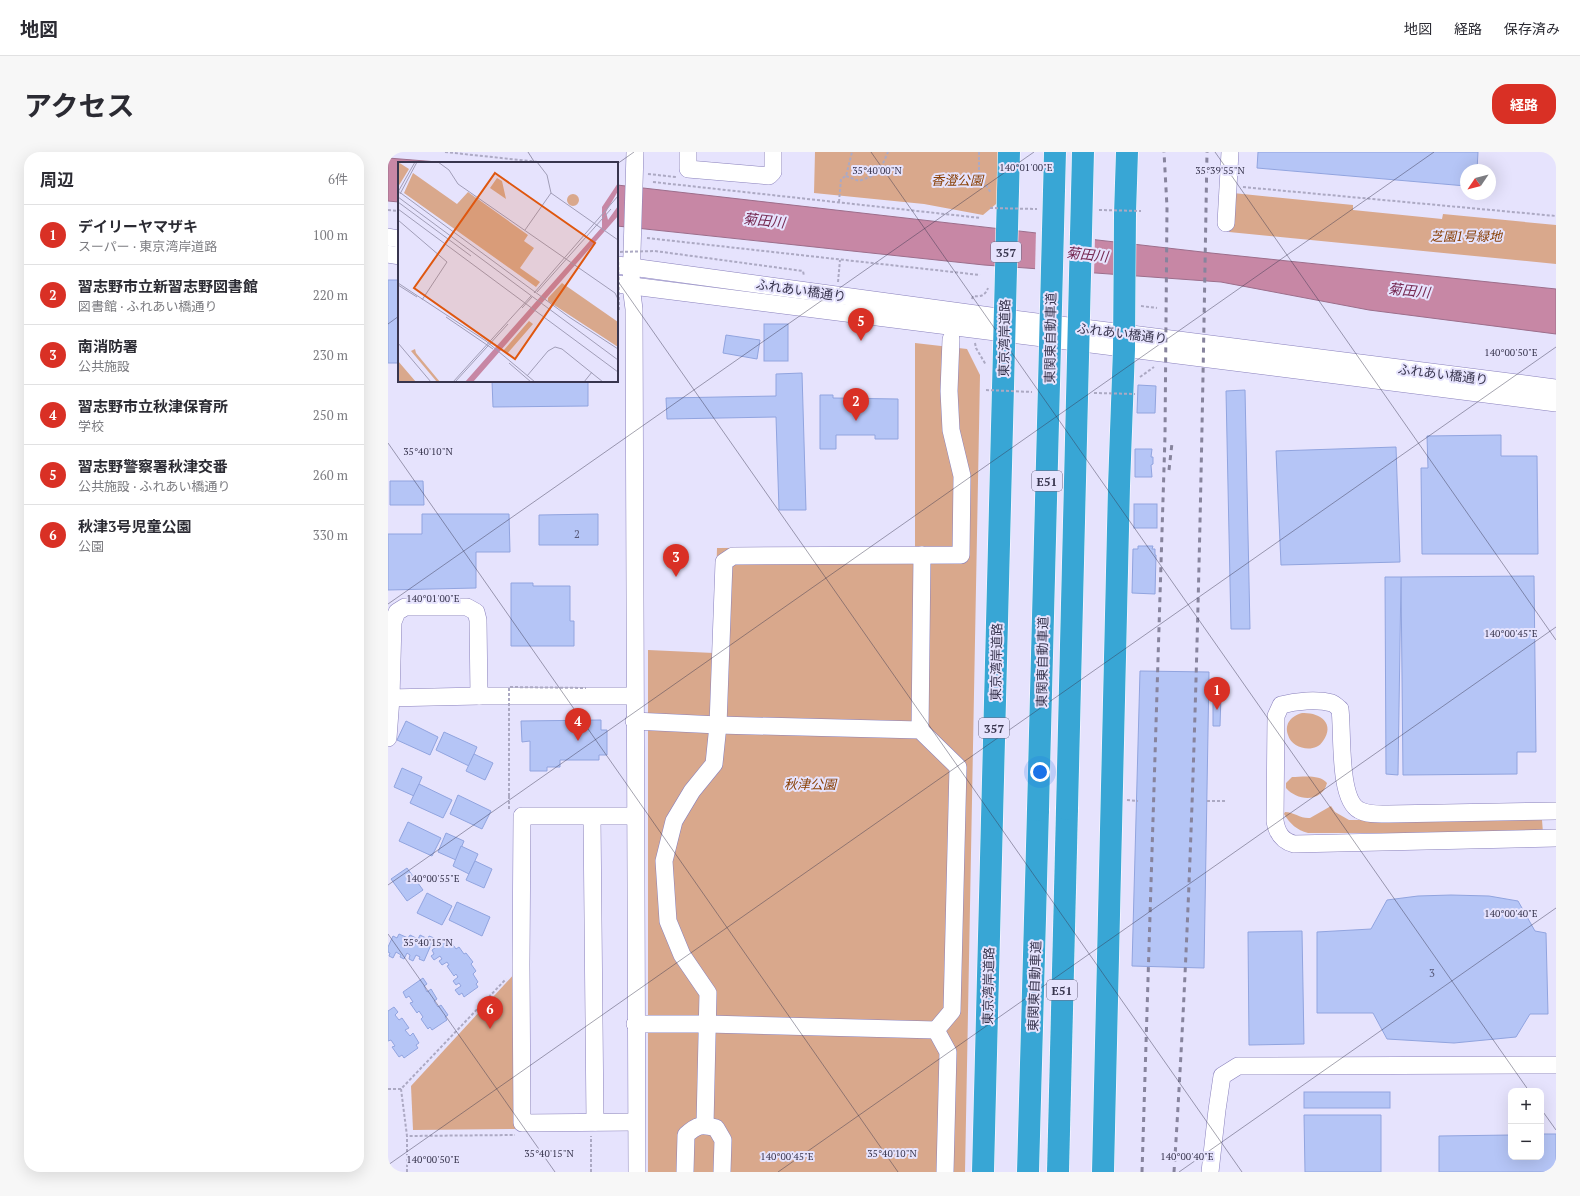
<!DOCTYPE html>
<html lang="ja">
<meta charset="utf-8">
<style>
body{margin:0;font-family:"PT Serif","Noto Sans JP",serif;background:#f7f7f7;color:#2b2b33}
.controls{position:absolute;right:12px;bottom:12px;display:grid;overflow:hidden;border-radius:8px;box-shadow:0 4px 16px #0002}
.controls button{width:36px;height:36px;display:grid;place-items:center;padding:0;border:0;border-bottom:1px solid #e1e1e2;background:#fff;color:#2b2b33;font:20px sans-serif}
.compass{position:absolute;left:1072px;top:12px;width:36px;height:36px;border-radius:50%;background:#fff;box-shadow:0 4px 16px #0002;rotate:235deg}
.you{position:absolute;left:652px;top:620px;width:14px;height:14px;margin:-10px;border:3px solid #fff;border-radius:50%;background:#1a73e8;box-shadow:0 0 0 6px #1a73e833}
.badge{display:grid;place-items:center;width:26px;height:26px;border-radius:50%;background:#d93025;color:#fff;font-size:13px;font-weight:700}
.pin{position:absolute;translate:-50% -33px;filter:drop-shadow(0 1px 2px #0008)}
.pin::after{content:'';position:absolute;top:21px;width:14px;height:12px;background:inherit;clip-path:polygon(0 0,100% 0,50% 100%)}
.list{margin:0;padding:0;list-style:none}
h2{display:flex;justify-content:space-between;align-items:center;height:52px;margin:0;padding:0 16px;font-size:17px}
h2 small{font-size:13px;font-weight:400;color:#7c7c81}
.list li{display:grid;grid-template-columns:26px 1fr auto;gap:12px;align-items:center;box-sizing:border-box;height:60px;padding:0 16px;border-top:1px solid #e1e1e2}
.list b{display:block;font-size:15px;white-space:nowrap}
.list p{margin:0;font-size:13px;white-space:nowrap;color:#7c7c81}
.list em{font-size:13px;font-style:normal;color:#7c7c81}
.map{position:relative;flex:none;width:1168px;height:1020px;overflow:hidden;border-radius:16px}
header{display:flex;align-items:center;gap:24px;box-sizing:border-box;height:56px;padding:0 20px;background:#fff;border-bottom:1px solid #e1e1e2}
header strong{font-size:19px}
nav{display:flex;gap:22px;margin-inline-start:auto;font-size:14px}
.intro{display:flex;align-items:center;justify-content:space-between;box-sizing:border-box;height:96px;padding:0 24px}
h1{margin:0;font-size:28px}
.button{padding:10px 18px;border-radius:16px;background:#d93025;color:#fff;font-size:14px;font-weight:700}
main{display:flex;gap:24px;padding:0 24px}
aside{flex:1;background:#fff;border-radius:16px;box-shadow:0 4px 16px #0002}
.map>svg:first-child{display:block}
</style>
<header>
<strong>地図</strong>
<nav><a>地図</a><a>経路</a><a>保存済み</a></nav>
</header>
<div class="intro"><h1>アクセス</h1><a class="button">経路</a></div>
<main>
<aside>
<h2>周辺<small>6件</small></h2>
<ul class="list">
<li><span class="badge">1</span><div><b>デイリーヤマザキ</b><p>スーパー · 東京湾岸道路</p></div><em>100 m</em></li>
<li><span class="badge">2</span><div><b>習志野市立新習志野図書館</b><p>図書館 · ふれあい橋通り</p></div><em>220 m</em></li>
<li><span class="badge">3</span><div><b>南消防署</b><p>公共施設</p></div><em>230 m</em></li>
<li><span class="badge">4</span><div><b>習志野市立秋津保育所</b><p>学校</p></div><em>250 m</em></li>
<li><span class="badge">5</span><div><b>習志野警察署秋津交番</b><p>公共施設 · ふれあい橋通り</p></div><em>260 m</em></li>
<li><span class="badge">6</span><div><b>秋津3号児童公園</b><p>公園</p></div><em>330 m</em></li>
</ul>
</aside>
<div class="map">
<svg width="1168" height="1020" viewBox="0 0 1168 1020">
<rect width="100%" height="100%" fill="#e6e3fd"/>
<g fill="#d9a88c">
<path d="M427,0H613L614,47L595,63L536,52L426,41Z"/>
<path d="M845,41L965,53V58L1054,67L1055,62L1168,73V112L841,80Z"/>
<path d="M527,191L579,197L592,223L577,1020H260V498L326,501L329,396L527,395Z"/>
<path d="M914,561C931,560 948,571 935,589C927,602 904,597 900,583C896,571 904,564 914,561Z"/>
<path d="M904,625C914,625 932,622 939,631C934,651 909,649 898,636V631Z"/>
<path d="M943,654L947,660L961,668H1154L1155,681H920C909,678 902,672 896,662L897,660C906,660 913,667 922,666Z"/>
<path d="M128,820V977L25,978L23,934Z"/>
</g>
<g fill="#c787a5" stroke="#9c6e8b">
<path d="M0,6L62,11H11V50L0,49Z"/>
<path d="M229,33L823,101L1168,137V182L981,158L833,130L596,113L229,74Z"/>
</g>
<path fill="#e6e3fd" d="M648,78L707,85L706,123L647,119Z"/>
<g fill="#b5c5f6" stroke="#91a4df">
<path d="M870,0H1090L1089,18H1078V34L869,16Z"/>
<rect x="0" y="128" width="11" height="83"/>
<rect x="376" y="172" width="24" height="37"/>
<path d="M338,183L372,188L369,207L335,201Z"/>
<path d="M414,221L418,358H391L388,265L279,267L278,246L388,244V222Z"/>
<path d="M104,229H200V254L105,255Z"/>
<path d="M750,233L768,234L767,261H749Z"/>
<path d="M857,238L862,477H843L838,239Z"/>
<path d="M432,243H445V246L510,247V287H487V283H448V297H432Z"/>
<path d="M1113,283V304H1149L1150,402H1034L1033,316H1040L1039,284Z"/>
<path d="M1008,295L1012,410L893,413L888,299Z"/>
<path d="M747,297H764L763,305H765V312L763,313L764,325H747Z"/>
<path d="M2,329H35L36,353H2Z"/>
<rect x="746" y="352" width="23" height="24"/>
<path d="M34,362H121L122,400H88V436L0,438V382H34Z"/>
<path d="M210,362V393H151V363Z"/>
<path d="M750,394H765L764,397H767V403H768L767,442L744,441L745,397H750Z"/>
<path d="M1146,424L1148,600H1129V622L1015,623L1013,425Z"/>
<path d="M997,425H1013L1010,623L998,622Z"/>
<path d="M123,431H145V434H182V469H186V494H123Z"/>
<path d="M752,519L821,520L816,816L744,814Z"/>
<path d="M825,543H833L832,574H825Z"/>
<path d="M213,568V578H219V603H211V608H172V615H159V619H142V589L134,590L133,569Z"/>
<path d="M18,569L50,585L42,603L9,588Z"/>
<path d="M56,580L89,595L81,614L48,598Z"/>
<path d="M86,602L105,611L97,628L78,619Z"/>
<path d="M14,616L34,625L26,644L6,635Z"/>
<path d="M31,632L64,648L55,666L22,651Z"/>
<path d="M70,643L103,659L94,677L62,662Z"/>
<path d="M20,670L53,686L44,704L11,689Z"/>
<path d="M58,681L76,689L68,708L50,700Z"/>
<path d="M73,694L90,702L81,722L65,714Z"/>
<path d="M87,709L104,717L96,736L78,728Z"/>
<path d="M19,716L35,738L19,749L3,727Z"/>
<path d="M39,741L64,754L54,773L29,761Z"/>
<path d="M1063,743L1101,744L1130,749L1147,779L1158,781L1160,862H1142L1128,885L1066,891L999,887L985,861H929V780L983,777L999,748L1030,744Z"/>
<path d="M69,750L102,765L94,784L61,768Z"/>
<path d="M914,779L916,892L861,893L860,780Z"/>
<path d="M11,782L20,786L22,783L30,787L32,783L40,787L41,784L46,786L36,809L31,807L32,805L28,803L25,809L21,807L22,803L19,801L16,807L12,805L13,803L8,800L5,806L1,804L2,801L0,800V795L5,784L9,786Z"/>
<path d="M57,789L60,792L63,790L68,797L71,795L76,802L78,801L85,810L83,812L88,819L85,822L90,830L88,832L90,835L76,845L74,841L71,843L67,838L73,834L71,831L68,833L65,829L70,825L68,822L66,824L59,814L61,813L59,810L54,813L51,809L54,807L52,804L46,808L43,804L46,802L44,798Z"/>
<path d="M35,826L39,832L36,834L39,840L43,837L49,847L46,849L50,855L53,853L60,863L57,865L59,868L44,878L42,875L40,877L33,867L35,865L31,859L29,861L22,851L25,850L21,844L18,846L15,840Z"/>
<path d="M6,855L10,860L7,863L11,868L14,866L21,876L17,878L22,884L25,881L31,891L28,893L30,896L16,906L14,903L11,905L4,895L7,894L3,888L0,889V859Z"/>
<rect x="916" y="940" width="86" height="16"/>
<path d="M916,963H993V1020H917Z"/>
<path d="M1153,982H1168V1020H1051V984L1123,983V1005H1153Z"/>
</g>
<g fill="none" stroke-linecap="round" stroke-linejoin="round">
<defs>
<g id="minor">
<path d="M247,0L243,134L246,157L249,1020"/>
<path d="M300,0V17L381,24L385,20V0"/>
<path d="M838,71L842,0"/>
<path d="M0,85L11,87"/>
<path d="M0,102L11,104"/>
<path d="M229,113L617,166L1168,236"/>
<path d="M229,132L1168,251"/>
<path d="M0,546L91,544H246"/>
<path d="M246,569L330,573L532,578L570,615L564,859L548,878"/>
<path d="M532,578L534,403"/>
<path d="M0,586L3,546L5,470L9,460L17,455H79L88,460L90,468L91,544"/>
<path d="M1168,659L1001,662C991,662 980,663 971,658C950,647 955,580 952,557C949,555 947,552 944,551C929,547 908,549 893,553L888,564L887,669C889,681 894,689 906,692L1168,686"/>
<path d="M247,664H134L133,812L134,971L248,970"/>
<path d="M204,665L207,970"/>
<path d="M247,872H320L548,878"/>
<path d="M548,878L560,900L557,1020"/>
<path d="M317,973L320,841L294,803L280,769L276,709L286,669L304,639L326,612L330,573L336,410L345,404L573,403L574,324L563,278L561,239L563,187"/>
<path d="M297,1020L298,983C309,973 313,972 328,976L335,988L334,1020"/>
<path d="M822,1020L829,958L834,924L850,914L1168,913"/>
</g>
<g id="highway">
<path d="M595,1020L621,0"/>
<path d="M640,1020L650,658"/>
<path d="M670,1020L679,657"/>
<path d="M715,1020L731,334L736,197L737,62L739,0"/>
</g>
</defs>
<use href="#minor" stroke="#8980bc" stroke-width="18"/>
<use href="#highway" stroke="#fff" stroke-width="23"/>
<g stroke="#aca9c3" stroke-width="2" stroke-dasharray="3 2" stroke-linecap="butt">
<path d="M57,0L160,11"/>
<path d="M591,0V22L603,41"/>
<path d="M260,22L288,25"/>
<path d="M458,24L471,29L484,24L493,16L500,0"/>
<path d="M265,30L593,66"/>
<path d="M855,35L1168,64"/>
<path d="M451,50L453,27L458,24L464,0"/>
<path d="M0,58L11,59"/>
<path d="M259,86L592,123"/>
<path d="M267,99L415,119L416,124"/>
<path d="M450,130L452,108"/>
<path d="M584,147L585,144C592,145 597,144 600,136"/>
<path d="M753,154L769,156"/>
<path d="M587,191L588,196L598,213"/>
<path d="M752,225L766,215"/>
<path d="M739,648L750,649"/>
<path d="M819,649H837"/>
<path d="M121,657V644"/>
<path d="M0,937H13L118,827"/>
<path d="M13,937L19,984L127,983"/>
<path d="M19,1020V984"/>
<path d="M203,1020V984"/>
</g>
<use href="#minor" stroke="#fff" stroke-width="17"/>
<use href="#highway" stroke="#38a6d5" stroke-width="22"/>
<g stroke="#87849d" stroke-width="3" stroke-dasharray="5 5" stroke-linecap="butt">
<path d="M781,318L784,291"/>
<path d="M754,1020L777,284L779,55L776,0"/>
<path d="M786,1020C808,680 813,340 819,0"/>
</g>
<defs>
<g id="highway-bridge">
<path d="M679,657L695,0"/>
<path d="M650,658L667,0"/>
</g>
</defs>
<use href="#highway-bridge" stroke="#fff" stroke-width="23" stroke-linecap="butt"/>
<g stroke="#aca9c3" stroke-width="2" stroke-dasharray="3 2" stroke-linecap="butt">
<path d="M602,56L649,57"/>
<path d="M711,58L753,59"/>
<path d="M231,158L230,100L267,99"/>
<path d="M598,238L644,240"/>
<path d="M706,241L747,242"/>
<path d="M121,644V535L198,536"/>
</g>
<use href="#highway-bridge" stroke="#38a6d5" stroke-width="22"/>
</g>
<path fill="none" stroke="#38354e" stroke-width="1" stroke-opacity="0.45" d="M140,0L147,11M483,0L1141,939M827,0L1168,488M229,12L246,0M229,128L854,1020M0,172L11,164M0,291L510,1020M0,452L646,0M0,733L1046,0M0,782L167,1020M1153,957L1168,978M0,1013L1168,195M390,1020L1168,475M791,1020L1168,756"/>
<g text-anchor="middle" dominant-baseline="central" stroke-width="4" stroke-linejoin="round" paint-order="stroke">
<g font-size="11" fill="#575978">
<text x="189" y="382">2</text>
<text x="1044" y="821">3</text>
</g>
<g fill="#e6e3fd" stroke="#6c6982" stroke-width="1">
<rect x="603" y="90" width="30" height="20" rx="3"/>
<rect x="644" y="319" width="30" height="20" rx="3"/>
<rect x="591" y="566" width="30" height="20" rx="3"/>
<rect x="659" y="828" width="30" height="20" rx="3"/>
</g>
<g font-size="12" font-weight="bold" fill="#38354e">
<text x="618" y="100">357</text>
<text x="659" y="329">E51</text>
<text x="606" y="576">357</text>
<text x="674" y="838">E51</text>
</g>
<g font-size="13" font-style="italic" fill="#894006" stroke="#e6e3fd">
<text x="569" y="28">香澄公園</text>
<text x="1078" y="84">芝園1号緑地</text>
<text x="422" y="632">秋津公園</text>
</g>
<g font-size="13" fill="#38354e" stroke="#e6e3fd">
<text transform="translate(413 138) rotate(8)">ふれあい橋通り</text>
<text transform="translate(734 181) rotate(7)">ふれあい橋通り</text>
<text transform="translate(616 186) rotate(-89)">東京湾岸道路</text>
<text transform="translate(662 186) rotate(-89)">東関東自動車道</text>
<text transform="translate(1055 222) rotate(7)">ふれあい橋通り</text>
<text transform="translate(608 510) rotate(-89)">東京湾岸道路</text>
<text transform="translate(654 510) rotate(-89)">東関東自動車道</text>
<text transform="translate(600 834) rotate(-89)">東京湾岸道路</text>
<text transform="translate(646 834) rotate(-88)">東関東自動車道</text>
</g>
<g font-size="14" font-style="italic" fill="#762a53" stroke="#e6e3fd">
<text transform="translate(376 68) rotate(6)">菊田川</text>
<text transform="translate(699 102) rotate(6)">菊田川</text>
<text transform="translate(1021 138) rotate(6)">菊田川</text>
</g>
</g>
<g transform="translate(10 10)">
<rect width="220" height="220" fill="#e6e3fd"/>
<path d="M0,0L11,7L0,25ZM15,11L59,42L70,30L130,73L126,79L136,86L122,106L142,120L138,125L6,31ZM99,16L104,19L108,37L92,26ZM169 38a6 6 0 1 1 12 0a6 6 0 1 1-12 0ZM164,121L220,160V185L150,139V136ZM131,159L135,162L109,192L105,189ZM17,187L18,191L42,220H39L13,189ZM0,199L18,220H0Z" fill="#d9a88c"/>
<path d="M220,21V29L208,50L210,58L220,44V54L75,220H67L204,65V45Z" fill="#c787a5"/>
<path fill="none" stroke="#a09db7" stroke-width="1" d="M40,0L51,8L60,22L217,131L220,137M139,0L149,13L153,31L220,78M0,29L171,155L220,187M0,30L17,0M2,32L19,0M0,35L220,198M0,40L73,94M0,47L220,210M0,58L49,100L24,138M127,68L153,31M0,121L88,179L137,220M0,123L19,135M139,130L213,47M136,131L220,34M124,146L134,135M48,155L95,187M0,181L33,220M111,201L133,220M129,214L150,189L157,185L164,187L205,220M55,220L133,134M57,220L110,162M186,220L194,210"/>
<path fill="#df570f" fill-opacity="0.15" stroke="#df570f" stroke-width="2" d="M97,11L197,81L117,197L16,126Z"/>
<rect width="220" height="220" fill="none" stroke="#38354e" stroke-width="2"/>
</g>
<g font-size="10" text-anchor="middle" fill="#38354e" stroke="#e6e3fd" stroke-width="4" stroke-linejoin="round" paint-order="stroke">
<text x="638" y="19">140°01'00"E</text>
<text x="489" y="22">35°40'00"N</text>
<text x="832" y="22">35°39'55"N</text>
<text x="1123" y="204">140°00'50"E</text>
<text x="40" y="303">35°40'10"N</text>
<text x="45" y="450">140°01'00"E</text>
<text x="1123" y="485">140°00'45"E</text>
<text x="45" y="730">140°00'55"E</text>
<text x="1123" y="765">140°00'40"E</text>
<text x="40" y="794">35°40'15"N</text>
<text x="161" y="1005">35°40'15"N</text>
<text x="504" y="1005">35°40'10"N</text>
<text x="399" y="1008">140°00'45"E</text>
<text x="799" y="1008">140°00'40"E</text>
<text x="45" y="1011">140°00'50"E</text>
</g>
</svg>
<div class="controls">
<button>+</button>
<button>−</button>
</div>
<svg class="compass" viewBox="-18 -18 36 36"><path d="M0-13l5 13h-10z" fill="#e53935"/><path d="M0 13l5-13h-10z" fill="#7c7c81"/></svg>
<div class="you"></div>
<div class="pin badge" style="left:829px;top:558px">1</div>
<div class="pin badge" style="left:468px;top:269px">2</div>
<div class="pin badge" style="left:288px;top:425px">3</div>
<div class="pin badge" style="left:190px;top:589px">4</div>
<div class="pin badge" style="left:473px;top:189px">5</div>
<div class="pin badge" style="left:102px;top:877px">6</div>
</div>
</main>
